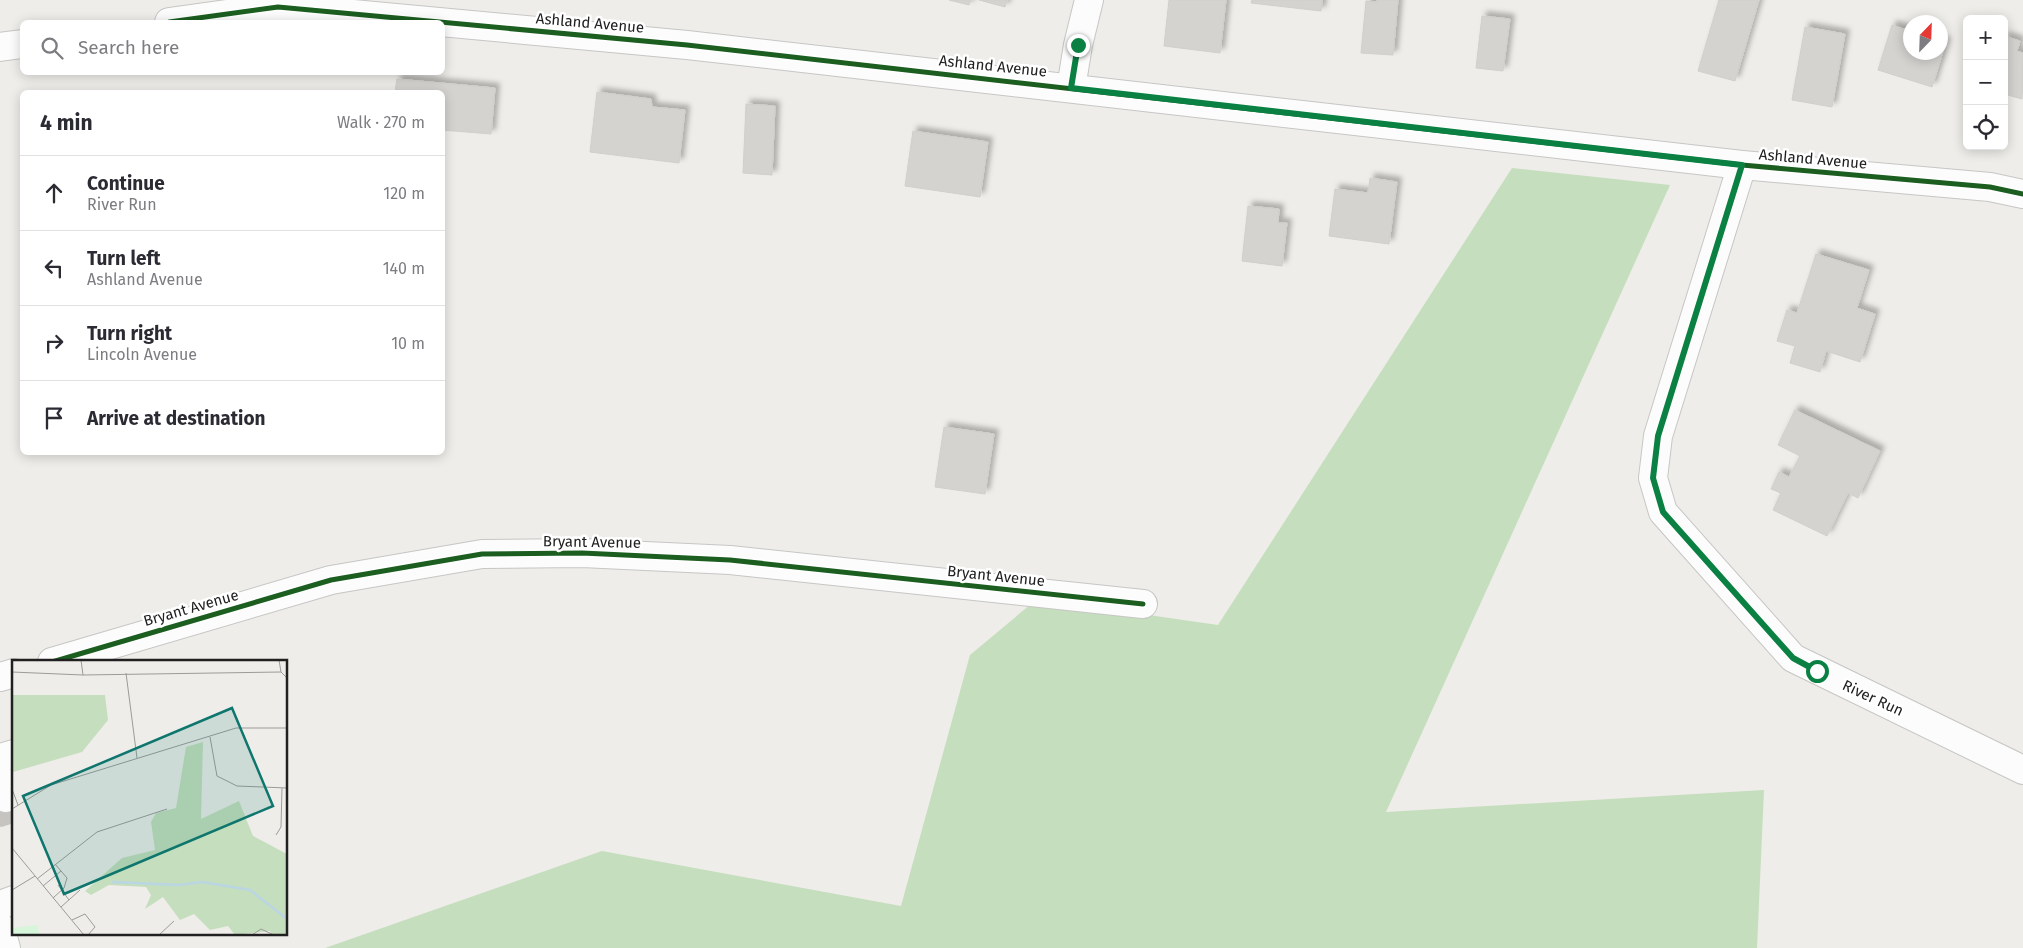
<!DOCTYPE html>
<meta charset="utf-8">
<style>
body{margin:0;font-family:"Fira Sans",sans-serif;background:#f7f7f7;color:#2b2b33}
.controls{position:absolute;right:15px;top:15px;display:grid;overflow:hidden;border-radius:8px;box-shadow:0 2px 12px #0003}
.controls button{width:45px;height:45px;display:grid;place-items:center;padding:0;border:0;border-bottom:1px solid #e1e1e2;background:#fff;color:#2b2b33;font:25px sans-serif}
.compass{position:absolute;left:1903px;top:15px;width:45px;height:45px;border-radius:50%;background:#fff;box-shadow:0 2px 12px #0003;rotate:23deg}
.stop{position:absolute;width:15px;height:15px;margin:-11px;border:4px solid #0b8043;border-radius:50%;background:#fff}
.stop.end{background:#0b8043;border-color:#fff;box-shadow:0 1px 5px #0008}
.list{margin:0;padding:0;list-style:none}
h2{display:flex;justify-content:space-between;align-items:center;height:65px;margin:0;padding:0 20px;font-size:21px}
h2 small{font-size:16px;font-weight:400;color:#7c7c81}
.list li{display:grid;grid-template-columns:32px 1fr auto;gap:15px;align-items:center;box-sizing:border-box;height:75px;padding:0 20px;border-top:1px solid #e1e1e2}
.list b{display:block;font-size:19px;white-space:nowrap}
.list p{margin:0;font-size:16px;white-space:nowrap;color:#7c7c81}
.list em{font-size:16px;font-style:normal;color:#7c7c81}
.icon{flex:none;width:28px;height:28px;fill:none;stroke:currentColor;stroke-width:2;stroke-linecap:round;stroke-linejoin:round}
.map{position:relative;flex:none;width:2023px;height:948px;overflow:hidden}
.search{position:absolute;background:#fff;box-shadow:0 2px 12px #0003;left:20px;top:20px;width:425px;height:55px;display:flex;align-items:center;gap:12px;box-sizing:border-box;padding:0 18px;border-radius:8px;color:#7c7c81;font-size:19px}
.panel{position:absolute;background:#fff;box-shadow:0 2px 12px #0003;left:20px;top:90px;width:425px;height:365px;border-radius:8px}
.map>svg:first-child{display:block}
</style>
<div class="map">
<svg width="2023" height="948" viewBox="0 0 2023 948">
<defs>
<filter id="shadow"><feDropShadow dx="4.5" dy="-4.5" stdDeviation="2.5" flood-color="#0004"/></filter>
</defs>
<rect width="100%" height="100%" fill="#eeede9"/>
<path fill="#c5debd" d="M1512,168L1670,185L1386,812L1764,790L1757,948H325L602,851L901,906L970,655L1037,599L1218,625Z"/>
<g fill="#d5d3d0" stroke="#d1cfca" filter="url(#shadow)">
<path d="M949,0H971L969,5Z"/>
<path d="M979,0H1007L1005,7Z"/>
<path d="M1169,0H1226L1220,53L1164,46Z"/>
<path d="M1252,0H1322L1321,11L1251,3Z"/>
<path d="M1377,0H1398L1393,55L1361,53L1366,1L1377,2Z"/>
<path d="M1719,0H1759L1735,81L1698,71Z"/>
<path d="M1482,16L1510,19L1503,71L1476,68Z"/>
<path d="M1892,25L1910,31V52H1940V40L1946,42L1932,87L1878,70Z"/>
<path d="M1805,27L1845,34L1832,107L1792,100Z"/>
<path d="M2004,36L2020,41L2017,51L2023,53L2022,99L2004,94Z"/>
<path d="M397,79L495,88L491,134L442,130V92H395Z"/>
<path d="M597,92L651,99L652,107L685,110L679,163L590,152Z"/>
<path d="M746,104L775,106L772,175L743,173Z"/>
<path d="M913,131L988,142L980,197L905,186Z"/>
<path d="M1370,178L1397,182L1389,244L1329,236L1335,189L1368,193Z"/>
<path d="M1248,206L1279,209L1278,223H1287L1282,266L1242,261Z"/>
<path d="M1816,254L1869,270L1857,308L1875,314L1860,362L1826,351L1820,372L1790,363L1795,346L1777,341L1787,310L1797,313Z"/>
<path d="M1795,410L1880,451L1858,498L1848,493L1827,536L1773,510L1781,493L1771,489L1779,472L1789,477L1800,456L1778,445Z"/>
<path d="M944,427L994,434L985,494L935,487Z"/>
</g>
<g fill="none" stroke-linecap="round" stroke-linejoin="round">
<path stroke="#c5c4c1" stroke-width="28" stroke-dasharray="28 14" stroke-linecap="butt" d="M6,798L14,823"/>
<defs>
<g id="minor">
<path d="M169,22L278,7L687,45L1742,165L1990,187L2023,194"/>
<path d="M0,47L22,44"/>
<path d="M1071,88L1078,45L1089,0"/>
<path d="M1742,165L1658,436L1653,478L1663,512L1793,658L2023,770"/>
<path d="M52,662L331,580L482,554L582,553L730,560L1143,604"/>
<path d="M0,677L14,673"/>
<path d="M0,758L14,754"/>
<path d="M0,779L6,798"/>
<path d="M0,905L14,900"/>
<path d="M0,927L6,948"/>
</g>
</defs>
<use href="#minor" stroke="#c7c6c5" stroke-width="30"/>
<use href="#minor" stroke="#fcfcfc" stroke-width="28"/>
<defs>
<g id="cycleway">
<path d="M169,22L278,7L687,45L1742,165L1990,187L2023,194"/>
<path d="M52,662L331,580L482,554L582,553L730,560L1143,604"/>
</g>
</defs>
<use href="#cycleway" stroke="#fff" stroke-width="8"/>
<use href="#cycleway" stroke="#1b5e20" stroke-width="5"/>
</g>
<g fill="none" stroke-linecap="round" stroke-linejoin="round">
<path stroke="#0b8043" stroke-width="6" d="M1078,45L1071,88L1742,165L1658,436L1653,478L1663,512L1793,658L1817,671"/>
</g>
<g text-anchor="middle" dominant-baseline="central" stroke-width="5" stroke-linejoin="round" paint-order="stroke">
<g font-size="15" fill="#202020" stroke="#fff">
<text transform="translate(590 23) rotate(5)">Ashland Avenue</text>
<text transform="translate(993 66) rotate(6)">Ashland Avenue</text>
<text transform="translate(1813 159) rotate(5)">Ashland Avenue</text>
<text transform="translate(592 542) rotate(1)">Bryant Avenue</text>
<text transform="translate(996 576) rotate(6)">Bryant Avenue</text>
<text transform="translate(191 608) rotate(-16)">Bryant Avenue</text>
<text transform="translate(1873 698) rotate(25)">River Run</text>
</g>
</g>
<g transform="translate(12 660)">
<rect width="275" height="275" fill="#eeede9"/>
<path d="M0,35H93L96,60L70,92L1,112ZM191,82L189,159L227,141L241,176L275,194V275H260L258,271L223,275L216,266L198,270L182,254L168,260L151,237L133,249L139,235L134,227L97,225L79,235L73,231L110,198L143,190L139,162L144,153L164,148L174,87Z" fill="#c5debd"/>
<path d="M25,265L28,275H0V268Z" fill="#d6f5da"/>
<path fill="none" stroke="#bad6e3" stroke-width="2.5" d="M100,222L167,225L190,222L238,230L275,259"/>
<path fill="none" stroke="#9c9b99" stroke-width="1" d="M69,0L71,15M267,0L269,12L275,18M0,12L71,15L269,12M114,13L125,98M198,77L205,116L225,126L275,128M0,129L6,145M0,149L39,125L224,68H275M264,175L269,167L270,128M0,188L72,275M25,219L85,172L155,149M46,225L57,240M31,226L49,211M0,230L23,216M41,238L52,228L55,218L43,204M49,247L68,230M60,260L73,254L83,267L76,275M147,275L162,261M240,275L249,269L262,275"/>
<path fill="#0f766e" fill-opacity="0.15" stroke="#0f766e" stroke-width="2.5" d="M220,48L261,146L52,234L11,136Z"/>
<rect width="275" height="275" fill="none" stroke="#202020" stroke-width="2.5"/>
</g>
</svg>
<div class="controls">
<button>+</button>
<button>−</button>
<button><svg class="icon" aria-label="locate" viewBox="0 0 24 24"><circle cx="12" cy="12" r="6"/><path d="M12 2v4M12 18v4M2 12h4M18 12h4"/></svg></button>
</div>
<svg class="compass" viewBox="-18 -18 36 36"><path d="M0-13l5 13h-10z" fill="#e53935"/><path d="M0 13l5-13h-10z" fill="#7c7c81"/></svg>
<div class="stop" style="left:1817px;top:671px"></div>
<div class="stop end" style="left:1078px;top:45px"></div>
<div class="search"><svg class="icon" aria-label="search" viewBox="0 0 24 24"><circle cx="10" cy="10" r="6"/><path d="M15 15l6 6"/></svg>Search here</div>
<section class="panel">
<h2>4 min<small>Walk · 270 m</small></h2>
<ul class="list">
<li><svg class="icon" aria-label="ahead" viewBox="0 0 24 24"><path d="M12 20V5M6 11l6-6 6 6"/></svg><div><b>Continue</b><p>River Run</p></div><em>120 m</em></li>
<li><svg class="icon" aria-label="left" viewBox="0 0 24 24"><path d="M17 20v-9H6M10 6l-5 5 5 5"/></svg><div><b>Turn left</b><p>Ashland Avenue</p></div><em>140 m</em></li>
<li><svg class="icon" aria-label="right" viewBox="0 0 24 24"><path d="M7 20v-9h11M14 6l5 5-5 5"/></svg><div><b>Turn right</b><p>Lincoln Avenue</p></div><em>10 m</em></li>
<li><svg class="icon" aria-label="arrive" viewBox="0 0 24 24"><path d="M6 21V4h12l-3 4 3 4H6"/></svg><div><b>Arrive at destination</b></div></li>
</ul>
</section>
</div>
